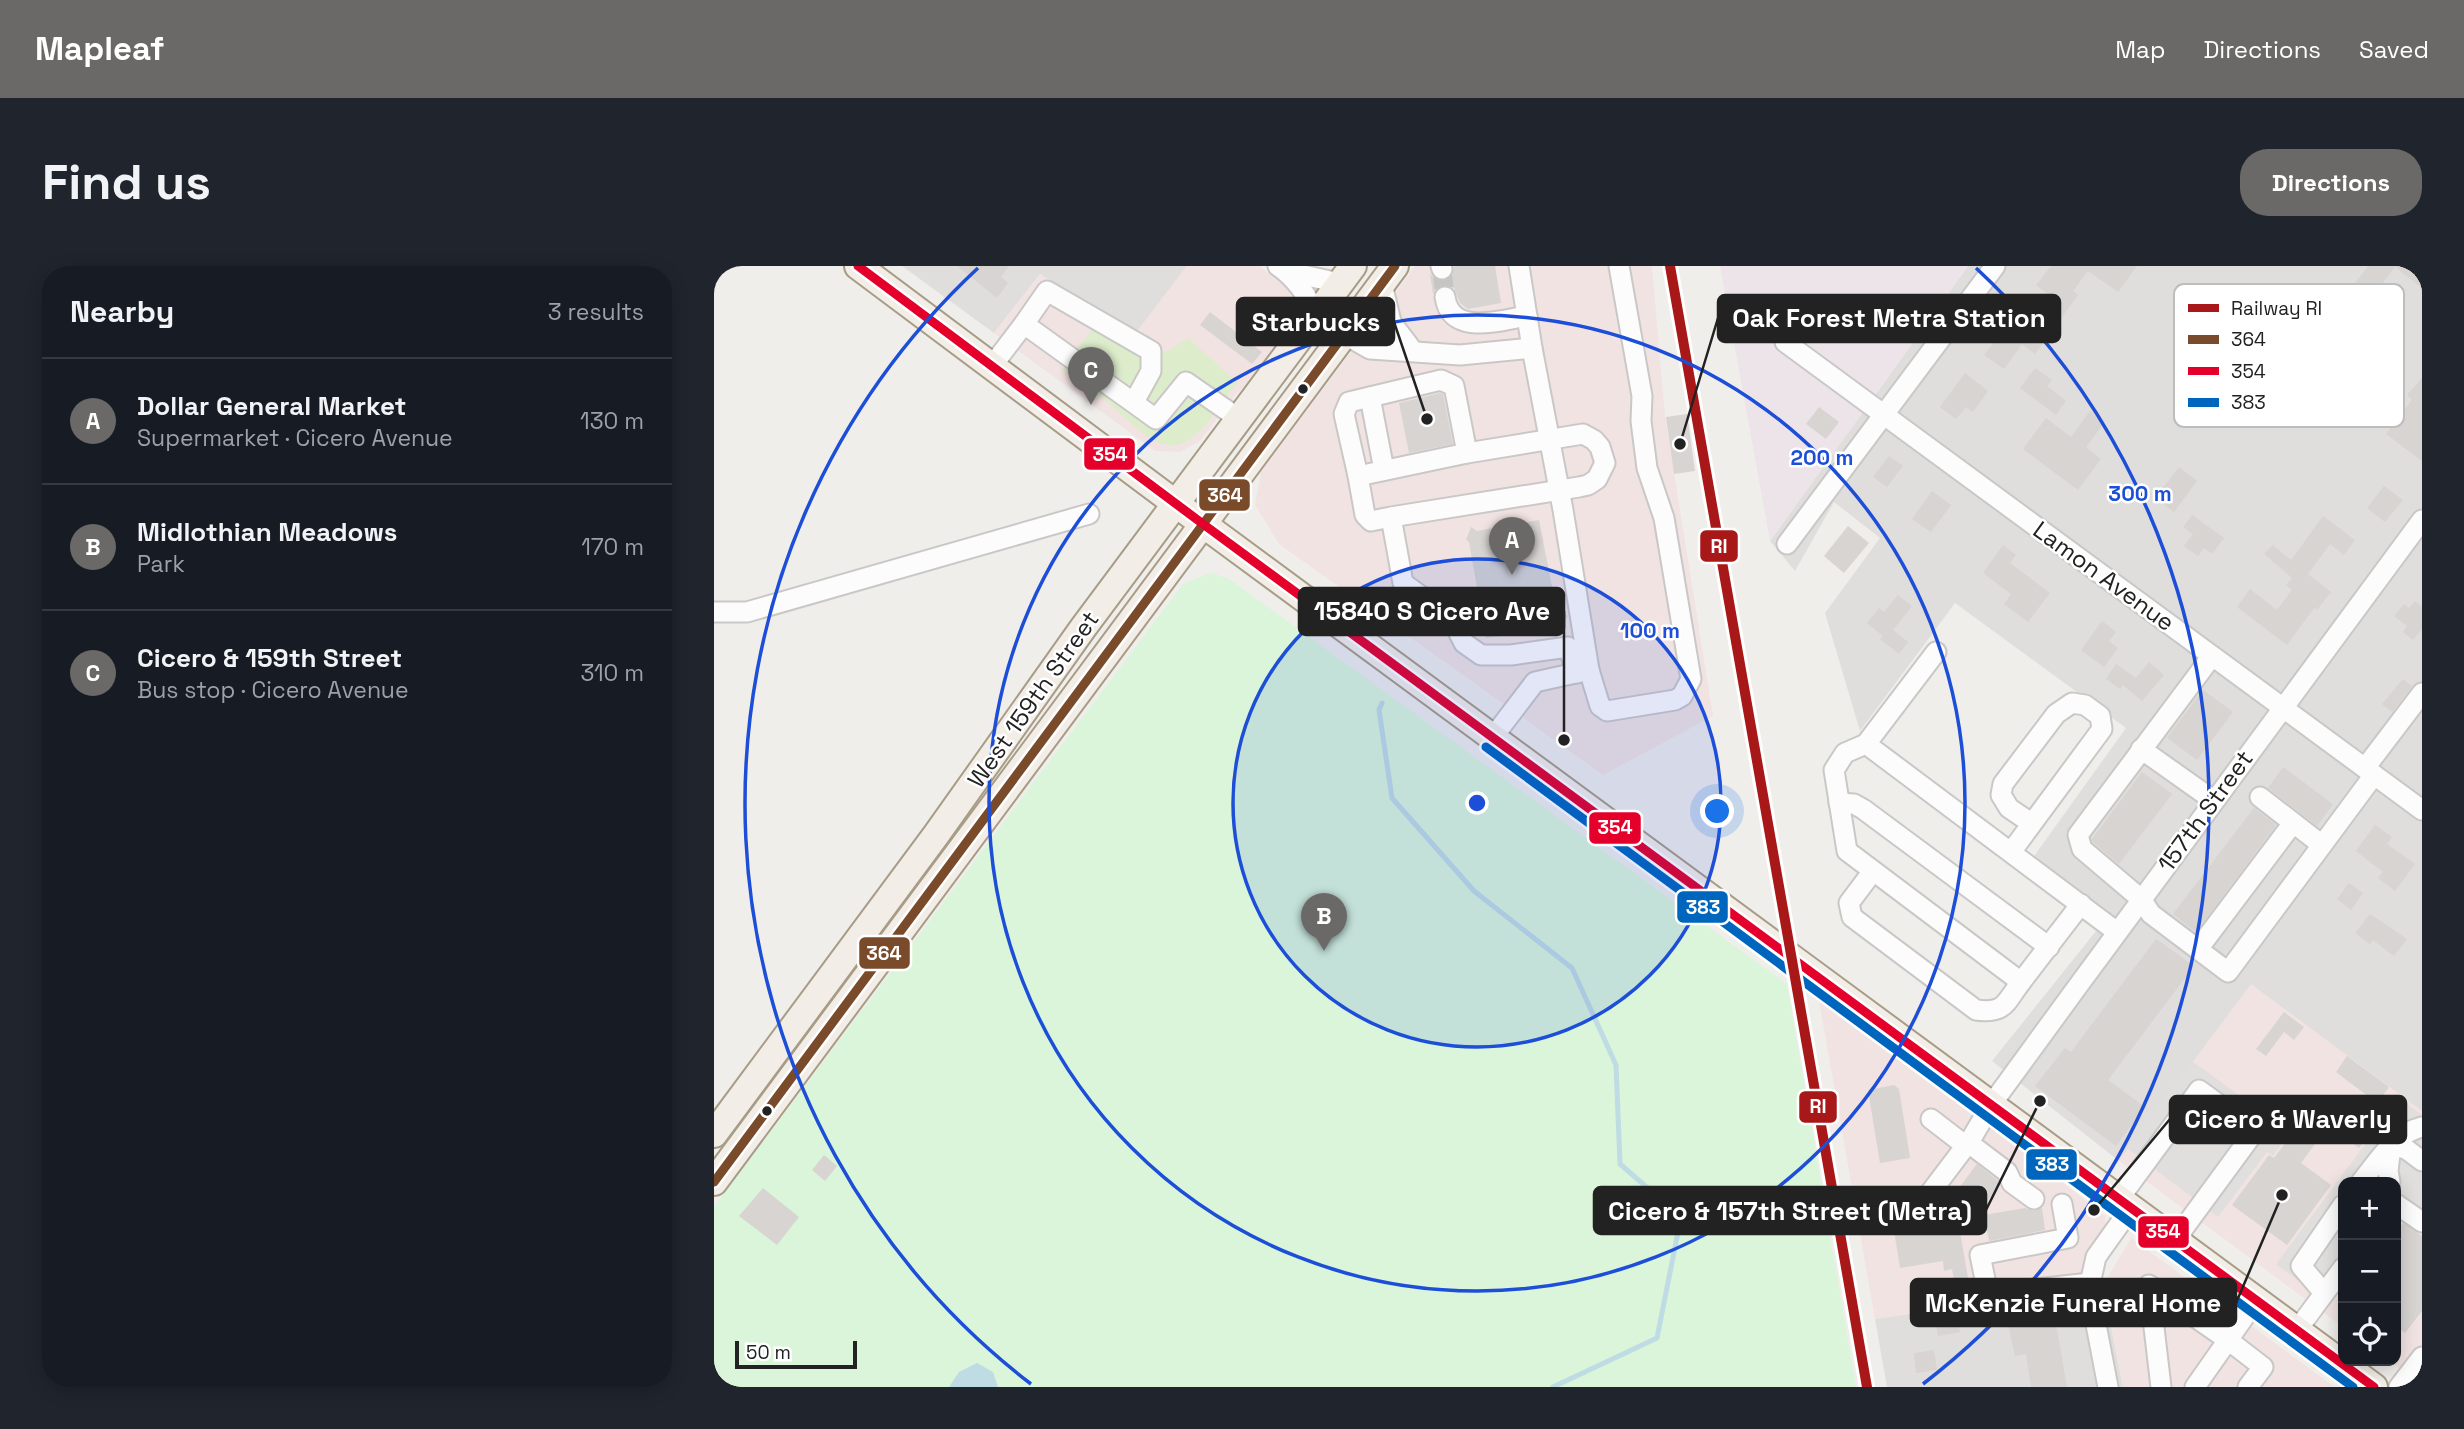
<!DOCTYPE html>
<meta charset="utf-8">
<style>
body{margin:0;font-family:"Space Grotesk",sans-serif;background:#20242c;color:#f1f3f6}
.controls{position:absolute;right:21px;bottom:21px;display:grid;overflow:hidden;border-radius:14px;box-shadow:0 4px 18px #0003}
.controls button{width:63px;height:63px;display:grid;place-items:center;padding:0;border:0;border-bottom:2px solid #363941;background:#171b24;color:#f1f3f6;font:35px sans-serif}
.scale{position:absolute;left:21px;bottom:18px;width:122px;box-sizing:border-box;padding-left:7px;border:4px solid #222;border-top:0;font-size:19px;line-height:24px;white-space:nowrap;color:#222;-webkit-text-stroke:5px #fff;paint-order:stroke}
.you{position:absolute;left:1004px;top:546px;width:24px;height:24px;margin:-18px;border:5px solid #fff;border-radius:50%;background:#1a73e8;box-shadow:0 0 0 10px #1a73e833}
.badge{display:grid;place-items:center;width:46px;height:46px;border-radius:50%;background:#6a6968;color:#fff;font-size:23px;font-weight:700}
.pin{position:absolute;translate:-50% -58px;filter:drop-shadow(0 2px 4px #0008)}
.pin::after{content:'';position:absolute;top:37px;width:24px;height:21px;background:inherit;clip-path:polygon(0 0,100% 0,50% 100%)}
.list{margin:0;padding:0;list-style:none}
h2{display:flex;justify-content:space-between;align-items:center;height:91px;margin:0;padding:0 28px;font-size:30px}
h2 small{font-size:23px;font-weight:400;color:#9ea1a6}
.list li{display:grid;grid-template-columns:46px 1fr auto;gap:21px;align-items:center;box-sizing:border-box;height:126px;padding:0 28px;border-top:2px solid #363941}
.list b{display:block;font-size:26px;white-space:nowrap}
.list p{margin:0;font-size:23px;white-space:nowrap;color:#9ea1a6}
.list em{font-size:23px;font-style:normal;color:#9ea1a6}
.icon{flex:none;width:38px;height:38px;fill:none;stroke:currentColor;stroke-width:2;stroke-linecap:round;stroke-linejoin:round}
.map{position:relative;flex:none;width:1708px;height:1121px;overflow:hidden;border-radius:28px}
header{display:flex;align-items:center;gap:42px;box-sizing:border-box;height:98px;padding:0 35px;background:#6a6968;color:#fff}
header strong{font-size:33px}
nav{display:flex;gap:38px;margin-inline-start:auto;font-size:24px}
.intro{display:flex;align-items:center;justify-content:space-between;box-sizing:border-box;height:168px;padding:0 42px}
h1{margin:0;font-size:49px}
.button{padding:18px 32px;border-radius:28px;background:#6a6968;color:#fff;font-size:24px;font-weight:700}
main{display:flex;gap:42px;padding:0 42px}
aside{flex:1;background:#171b24;border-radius:28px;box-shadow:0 4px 18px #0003}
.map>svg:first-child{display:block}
</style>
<header>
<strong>Mapleaf</strong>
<nav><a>Map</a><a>Directions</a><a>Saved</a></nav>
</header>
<div class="intro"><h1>Find us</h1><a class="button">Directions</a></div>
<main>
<aside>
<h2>Nearby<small>3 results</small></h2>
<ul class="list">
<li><span class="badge">A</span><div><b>Dollar General Market</b><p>Supermarket · Cicero Avenue</p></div><em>130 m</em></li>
<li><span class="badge">B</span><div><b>Midlothian Meadows</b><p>Park</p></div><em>170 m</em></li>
<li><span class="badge">C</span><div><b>Cicero &amp; 159th Street</b><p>Bus stop · Cicero Avenue</p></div><em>310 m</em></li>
</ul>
</aside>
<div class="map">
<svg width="1708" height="1121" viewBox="0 0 1708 1121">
<rect width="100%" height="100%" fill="#f0eeeb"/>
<g fill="#dfdedc">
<path d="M188,0H473L417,74L326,8L280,67Z"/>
<path d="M1254,0H1708V845L1537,719L1405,895L1278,795L1394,650L1318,593L1412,462L1241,337L1146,465L1111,347L1166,272L1120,236L1081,305L1056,275Z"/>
<path d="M1389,1019L1409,1121H1173L1161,1053Z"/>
</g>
<g fill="#f1e3e1">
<path d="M473,0H545L597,40L547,106L522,128L486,175L466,186L441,185L280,67L326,8L417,73Z"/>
<path d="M701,0H938L951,150L999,450L889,509L565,278L541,239L547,206Z"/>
<path d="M1537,718L1708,845V1119L1675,1095H1682V916H1629V1061L1405,895Z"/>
<path d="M1103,723L1391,950V966L1367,1023L1161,1053Z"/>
<path d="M1417,972L1621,1121H1409L1389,1019Z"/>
</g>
<path fill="#ede4e9" d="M1006,0H1254L1056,275Z"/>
<path fill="#ddeccb" d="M387,52L437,85L451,87L474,72L524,117C507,133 498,157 479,171C446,197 416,153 392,135C378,124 363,114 348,103Z"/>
<path fill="#daf5da" d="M497,307L513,312L525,320L1073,718L1142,1121H0V941L469,318Z"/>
<g fill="#e0dfde">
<path d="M1478,795L1576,866L1559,890L1553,886L1504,951L1414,883Z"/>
<path d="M1685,833L1708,849V963L1688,949L1682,958V916H1629V1016L1614,1037L1562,998Z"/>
</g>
<path fill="#bfdbe3" d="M263,1097L279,1106L284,1121H235L245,1106Z"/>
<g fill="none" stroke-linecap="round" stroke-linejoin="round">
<path stroke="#bfdbe3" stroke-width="5" d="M668,437L665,444L678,532L760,625L858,702L902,799L906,898L967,951L943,1072L839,1121"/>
</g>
<g fill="#d7d4d2">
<path d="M243,0H295L287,11L294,17L283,32Z"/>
<path d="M740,0H781L787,37L754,43L746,37L740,22L734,19L726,20L719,28L716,7L720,13L731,15L738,11Z"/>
<path d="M1337,0H1423L1404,26L1374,5L1359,25L1364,29L1321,88L1308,78L1290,103L1270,89L1298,53L1311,63L1335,29L1322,19Z"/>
<path d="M1654,0H1708V22L1681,1L1657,33L1639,20Z"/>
<path d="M496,46L548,86L538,98L486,59Z"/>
<path d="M1321,102L1338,114L1333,120L1352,135L1342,149L1306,122Z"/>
<path d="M1251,107L1274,125L1259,146L1252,141L1242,153L1226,141Z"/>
<path d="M1708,112V195L1672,168L1698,134L1693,129Z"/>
<path d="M726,127L729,128L739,178L695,187L685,137Z"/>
<path d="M1105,141L1125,156L1112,173L1092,158Z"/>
<path d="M1376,145L1391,156L1372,181L1387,193L1364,224L1309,183L1332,152L1357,171Z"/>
<path d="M973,148L981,205L960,208L952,151Z"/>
<path d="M1175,190L1189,200L1173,221L1159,211Z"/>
<path d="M1465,201L1483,215L1460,246L1441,232Z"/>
<path d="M1670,220L1689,234L1671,256L1653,242Z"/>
<path d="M1218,225L1237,239L1217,266L1198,253Z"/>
<path d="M1478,249L1510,272L1498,288L1490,282L1484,290L1470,280L1479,268L1469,261Z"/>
<path d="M1609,250L1641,274L1630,289L1616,278L1594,308L1617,326L1603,344L1600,342L1573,379L1523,341L1536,323L1563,344L1578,324L1572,319L1578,312L1550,288L1559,279L1577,294Z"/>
<path d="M825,254L842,341L854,350L845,362L833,354L827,364L772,372L755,276L752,274L757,261L763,265Z"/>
<path d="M1134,260L1155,277L1130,307L1110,290Z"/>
<path d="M1289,279L1302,289L1296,297L1336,327L1314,356L1290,338L1297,328L1269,307Z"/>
<path d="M1184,329L1198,340L1179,364L1194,376L1185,388L1166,373L1169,370L1153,357L1165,342L1170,346Z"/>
<path d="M1701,335L1708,341V363L1699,374L1689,366L1693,360L1680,350L1690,338L1695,342Z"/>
<path d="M1388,355L1402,366L1395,375L1404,382L1390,401L1367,384Z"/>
<path d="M1435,396L1450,409L1428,435L1409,419L1406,423L1392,413L1402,398L1422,412Z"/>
<path d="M1689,413L1698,420L1678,446L1668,438Z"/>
<path d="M1489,424L1519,446L1483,494L1453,472Z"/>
<path d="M1569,501L1619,538L1603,560L1554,522Z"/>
<path d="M1428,506L1458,528L1405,598L1379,576L1378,573Z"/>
<path d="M1540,542L1562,559L1482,666L1459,648Z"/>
<path d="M1661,559L1678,571L1673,578L1701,598L1681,625L1664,612L1669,606L1642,585Z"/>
<path d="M1635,617L1649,627L1637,644L1623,633Z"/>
<path d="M1656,648L1693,673L1680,690L1659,674L1656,678L1641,667Z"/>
<path d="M1442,673L1480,700L1394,814L1431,841L1402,880L1321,820L1351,782L1357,786Z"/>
<path d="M1570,746L1590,761L1580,774L1570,766L1552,790L1542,783Z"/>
<path d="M1633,790L1675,821L1663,837L1622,806Z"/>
<path d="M1180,819L1185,823L1196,892L1166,897L1154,824Z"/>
<path d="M1652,832L1672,847L1645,882L1626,868Z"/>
<path d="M1596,844L1616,858L1587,897L1617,919L1573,979L1518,939L1555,889L1560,892Z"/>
<path d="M110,889L123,900L111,915L98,904Z"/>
<path d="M1263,898L1283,914L1285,919L1269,941L1267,932L1252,952L1233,938Z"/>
<path d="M49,922L85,951L63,979L25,950Z"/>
<path d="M1311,942L1319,945L1328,942L1331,964L1275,975L1270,949Z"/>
<path d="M1244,954L1255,1018L1241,1020L1238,1003L1230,1005L1229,995L1186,1002L1180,964Z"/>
<path d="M1689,957L1708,970V1045L1691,1067L1682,1060V967Z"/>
<path d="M1309,1037L1312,1059L1341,1052L1353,1121H1317L1312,1088L1301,1090L1293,1054L1281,1056L1278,1040Z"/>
<path d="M1241,1044L1246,1066L1224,1070L1220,1049Z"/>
<path d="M1220,1084L1223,1104L1202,1107L1200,1087Z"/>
</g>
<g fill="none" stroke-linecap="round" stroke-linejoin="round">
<path stroke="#c7c5c3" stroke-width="19" stroke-dasharray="19 10" stroke-linecap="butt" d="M728,3L731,31"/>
<defs>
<g id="minor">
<path d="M564,0C580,11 596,31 600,49"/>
<path d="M727,0L728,3"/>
<path d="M571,5L625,17"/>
<path d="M668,18L677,56L699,85"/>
<path d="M731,31C737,71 787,54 813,50"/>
<path d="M310,58L333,25L437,85V105L420,136"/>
<path d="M630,68L656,83L746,89L818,82L805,0"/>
<path d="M1071,76L1708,544"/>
<path d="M278,100L310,58L442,153L472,116L524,152"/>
<path d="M656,131L670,204"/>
<path d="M644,210L630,148L635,136L727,114L740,120L753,187"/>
<path d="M677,251L657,255L651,249L644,210L753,187L869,168L880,174L886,181L891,197L883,213L874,219L865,221L677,251L689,317L738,353L750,377L767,389H797L854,381L863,407"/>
<path d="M1073,278L1281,0"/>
<path d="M0,346H33L375,248"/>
<path d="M1498,390L1364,569L1368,583L1427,633L1437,648L1514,706L1660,509"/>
<path d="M875,404L886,440L893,445L961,434L968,430L977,413L950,252L933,202L927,155L928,130L905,0"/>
<path d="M779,471L821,416L875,404L849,244L818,82"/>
<path d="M1152,478L1222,386"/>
<path d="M1427,483L1499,534"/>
<path d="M1651,502L1708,427"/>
<path d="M1546,531L1608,579"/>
<path d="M1125,537L1140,538L1149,543L1335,681"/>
<path d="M1297,586L1388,463L1386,450L1371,439L1358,437L1342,448L1289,518L1287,529L1295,542L1317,557"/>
<path d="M1159,605L1135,637L1138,651L1262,744C1291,748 1291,737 1307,716"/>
<path d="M1367,638L1307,716L1133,585L1120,504L1131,487L1152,478L1403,666"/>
<path d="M1484,683L1579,557"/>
<path d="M1217,853L1252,880L1260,881L1293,906L1298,917L1320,933"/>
<path d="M1677,879L1692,883L1708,895"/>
<path d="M1647,916C1664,895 1680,868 1708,861"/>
<path d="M1676,916L1674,905L1677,880"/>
<path d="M1213,931L1257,873L1277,839L1361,724L1708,254"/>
<path d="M1405,933L1485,824L1541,865L1461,974"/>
<path d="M1348,938L1354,972L1266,989L1274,1028L1376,1017"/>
<path d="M1682,938L1708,956"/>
<path d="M1610,1027L1587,1000L1629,939"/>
<path d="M1583,1064L1629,1002"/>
<path d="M1394,1121L1375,1022L1382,991L1417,942"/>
<path d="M1447,1121L1435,1019L1514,1074L1542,1034"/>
<path d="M1481,1121L1514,1074L1549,1101L1534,1121"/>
<path d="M1685,1121L1708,1091"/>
</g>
<g id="major">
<path d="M144,0L489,258L1660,1121"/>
<path d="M0,868L222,569L369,362L639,0"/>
<path d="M0,916L681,0"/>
</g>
</defs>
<use href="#minor" stroke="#c9c8c7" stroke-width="23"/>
<use href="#major" stroke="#a79c86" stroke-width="30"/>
<use href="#minor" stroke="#fdfcfc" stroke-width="19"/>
<use href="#major" stroke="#f3ede7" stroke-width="26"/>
<defs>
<path id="bus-1" d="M0,916L681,0"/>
<path id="bus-2" d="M144,0L489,258L1660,1121"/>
<path id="bus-3" d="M772,481L1639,1121"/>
</defs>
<use href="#bus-1" stroke="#fff" stroke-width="14"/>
<use href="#bus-2" stroke="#fff" stroke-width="14"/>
<use href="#bus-3" stroke="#fff" stroke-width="14"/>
<use href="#bus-1" stroke="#7a4b2a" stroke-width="9"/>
<use href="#bus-2" stroke="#e4002b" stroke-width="9"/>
<use href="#bus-3" stroke="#0065bd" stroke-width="9"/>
<defs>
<path id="rail-1" d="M956,0L1153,1121"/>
</defs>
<use href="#rail-1" stroke="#fff" stroke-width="16"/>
<use href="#rail-1" stroke="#a81818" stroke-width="10"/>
</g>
<circle cx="763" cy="537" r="244" fill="#1d4ed8" fill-opacity=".12"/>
<g fill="none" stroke="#1d4ed8" stroke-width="3.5">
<circle cx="763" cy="537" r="244"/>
<circle cx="763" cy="537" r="488"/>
<path d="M317 1118A732 732 0 0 1 264 2M1262 2A732 732 0 0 1 1209 1118"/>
</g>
<g fill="#222" stroke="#fff" stroke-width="2.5">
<circle cx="589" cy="123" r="6"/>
<circle cx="53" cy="845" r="6"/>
</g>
<g text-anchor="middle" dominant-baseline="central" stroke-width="5" stroke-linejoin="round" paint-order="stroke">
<g font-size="24" fill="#222" stroke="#fff">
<text transform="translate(1390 310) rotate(36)">Lamon Avenue</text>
<text transform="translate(319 433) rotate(-55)">West 159th Street</text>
<text transform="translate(1491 545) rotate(-54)">157th Street</text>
</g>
</g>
<rect x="1460" y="18" width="230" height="143" rx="10" fill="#fff" stroke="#bdbdbd" stroke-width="2"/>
<rect x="1474" y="38" width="31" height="8" fill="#a81818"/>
<rect x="1474" y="69" width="31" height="9" fill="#7a4b2a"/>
<rect x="1474" y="101" width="31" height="8" fill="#e4002b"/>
<rect x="1474" y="132" width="31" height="9" fill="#0065bd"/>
<g font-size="19" fill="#222">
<text x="1517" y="49">Railway RI</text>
<text x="1517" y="80">364</text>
<text x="1517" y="112">354</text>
<text x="1517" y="143">383</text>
</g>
<circle cx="763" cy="537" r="10" fill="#1d4ed8" stroke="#fff" stroke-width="3.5"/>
<g font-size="21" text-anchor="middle" font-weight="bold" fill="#1d4ed8" stroke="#fff" stroke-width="5" stroke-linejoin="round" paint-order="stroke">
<text x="1108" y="199">200 m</text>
<text x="1426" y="235">300 m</text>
<text x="936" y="372">100 m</text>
</g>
<path fill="none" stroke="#222" stroke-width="2.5" d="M966 178L1004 52M713 153L680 56M850 474L850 345M1380 944L1456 853M1326 835L1272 944M1568 929L1522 1037"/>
<g fill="#222" stroke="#fff" stroke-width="2.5">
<circle cx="966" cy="178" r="7"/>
<circle cx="713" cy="153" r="7"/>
<circle cx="850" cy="474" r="7"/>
<circle cx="1380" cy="944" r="7"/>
<circle cx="1326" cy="835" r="7"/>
<circle cx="1568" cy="929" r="7"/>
</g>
<g fill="#222" stroke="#222" stroke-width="2.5">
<rect x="1004" y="29" width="342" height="47" rx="7"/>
<rect x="523" y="32" width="157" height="47" rx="7"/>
<rect x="585" y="322" width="265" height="47" rx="7"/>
<rect x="1456" y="830" width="236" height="47" rx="7"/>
<rect x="880" y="921" width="392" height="47" rx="7"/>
<rect x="1197" y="1013" width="325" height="47" rx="7"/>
</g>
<g font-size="26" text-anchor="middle" font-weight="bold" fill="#fff">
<text x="1175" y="61">Oak Forest Metra Station</text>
<text x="602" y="65">Starbucks</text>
<text x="718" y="354">15840 S Cicero Ave</text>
<text x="1574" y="862">Cicero &amp; Waverly</text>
<text x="1076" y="954">Cicero &amp; 157th Street (Metra)</text>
<text x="1359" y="1046">McKenzie Funeral Home</text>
</g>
<g stroke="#fff" stroke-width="2.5">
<rect x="369" y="171" width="53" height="34" rx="7" fill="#e4002b"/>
<rect x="484" y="212" width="53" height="34" rx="7" fill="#7a4b2a"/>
<rect x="985" y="263" width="40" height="34" rx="7" fill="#a81818"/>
<rect x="874" y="545" width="54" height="34" rx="7" fill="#e4002b"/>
<rect x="962" y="624" width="53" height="34" rx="7" fill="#0065bd"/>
<rect x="144" y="670" width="53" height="34" rx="7" fill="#7a4b2a"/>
<rect x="1084" y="824" width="40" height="34" rx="7" fill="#a81818"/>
<rect x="1311" y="882" width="53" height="33" rx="7" fill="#0065bd"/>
<rect x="1423" y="949" width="53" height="34" rx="7" fill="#e4002b"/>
</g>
<g font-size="19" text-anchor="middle" font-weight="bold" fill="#fff">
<text x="396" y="195">354</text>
<text x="511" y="236">364</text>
<text x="1005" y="287">RI</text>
<text x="901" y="568">354</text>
<text x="989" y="648">383</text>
<text x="170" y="694">364</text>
<text x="1104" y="847">RI</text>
<text x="1338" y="905">383</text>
<text x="1449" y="972">354</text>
</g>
</svg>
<div class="controls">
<button>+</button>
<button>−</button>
<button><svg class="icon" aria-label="locate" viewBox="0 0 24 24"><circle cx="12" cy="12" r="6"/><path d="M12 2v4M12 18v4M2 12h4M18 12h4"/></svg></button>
</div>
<div class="scale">50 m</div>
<div class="you"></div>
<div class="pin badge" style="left:798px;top:309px">A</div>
<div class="pin badge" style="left:610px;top:685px">B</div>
<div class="pin badge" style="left:377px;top:139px">C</div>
</div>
</main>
